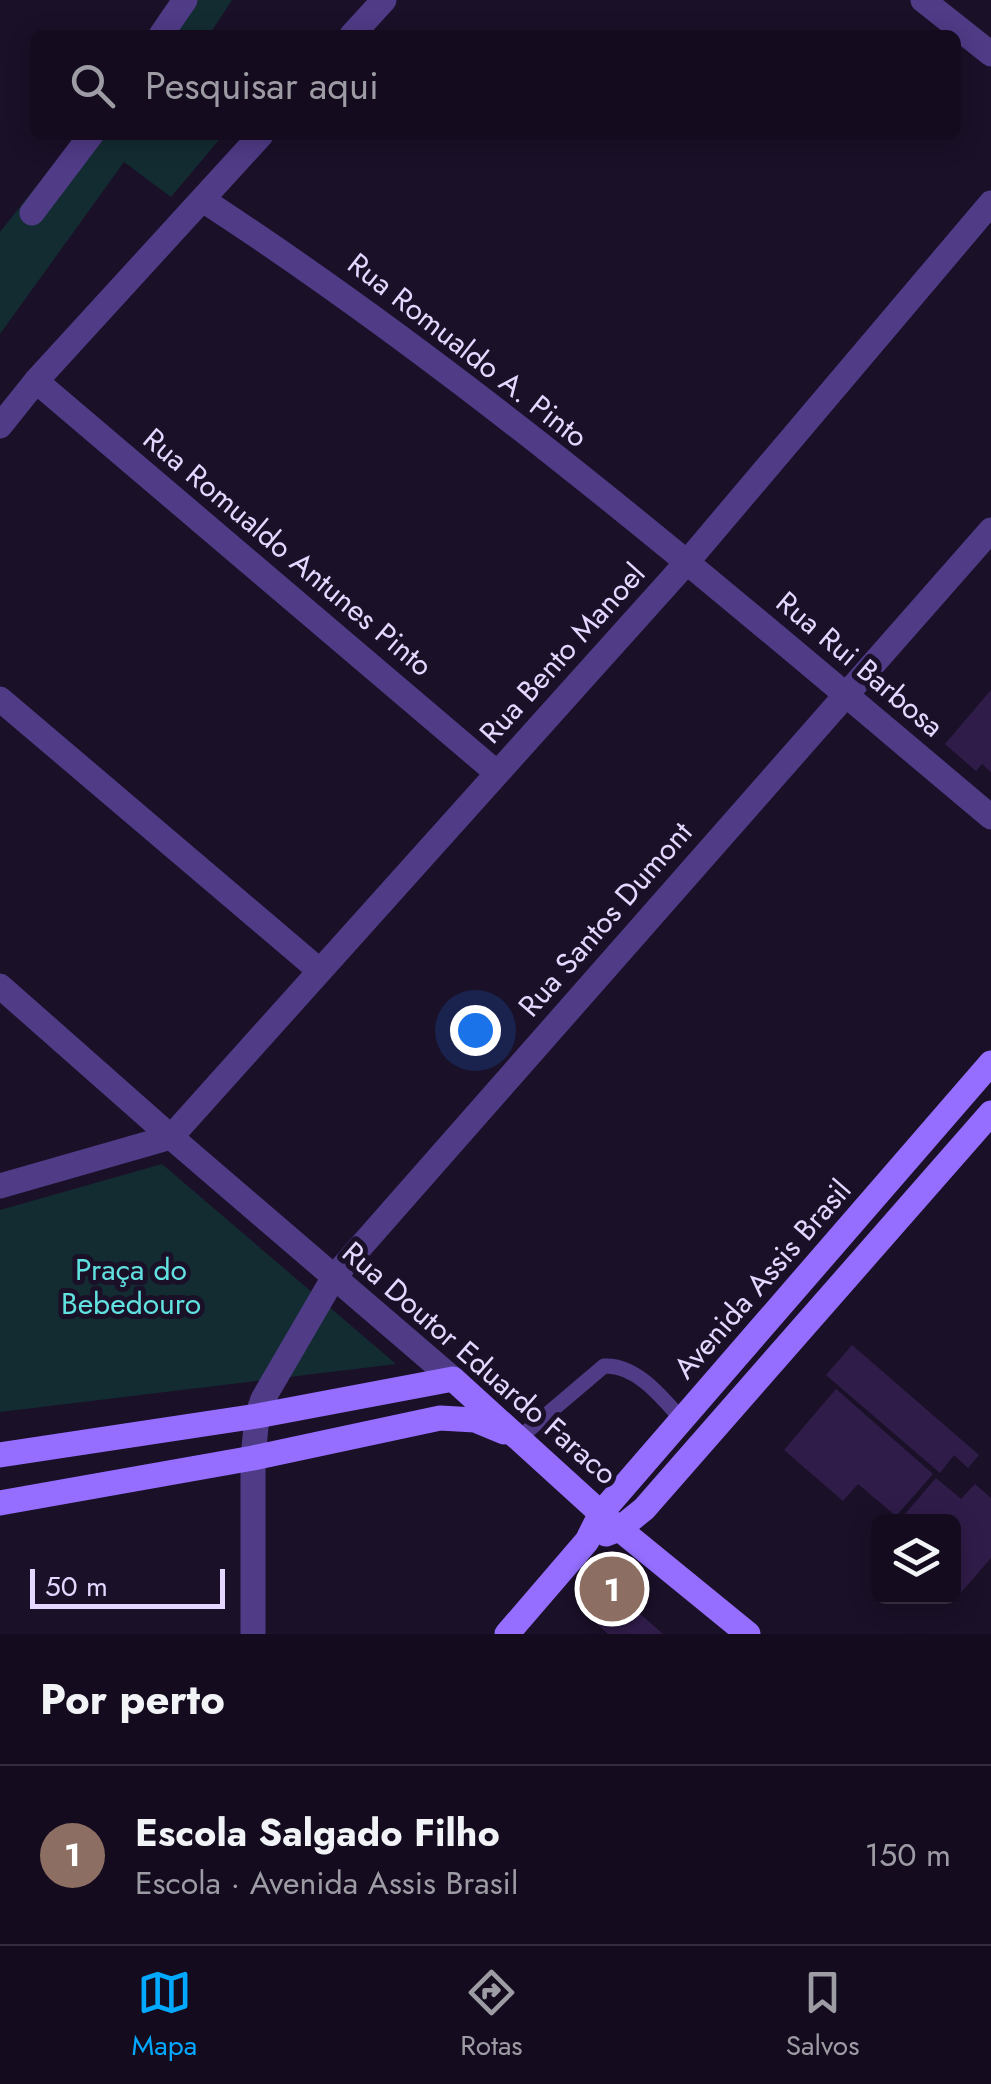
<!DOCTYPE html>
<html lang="pt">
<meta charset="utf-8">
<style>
body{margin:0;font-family:Jost,sans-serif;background:#211a2b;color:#f1f3f6}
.controls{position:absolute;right:30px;bottom:30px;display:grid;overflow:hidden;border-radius:15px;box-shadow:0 5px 25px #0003}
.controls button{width:90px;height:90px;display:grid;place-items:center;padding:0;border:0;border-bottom:2px solid #332c3c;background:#140c1e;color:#f1f3f6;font:50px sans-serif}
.scale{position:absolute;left:30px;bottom:25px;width:195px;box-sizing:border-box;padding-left:10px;border:5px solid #e5d7ff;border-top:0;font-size:28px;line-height:35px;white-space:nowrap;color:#e5d7ff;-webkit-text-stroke:8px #1a1028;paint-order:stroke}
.you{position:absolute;left:475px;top:1030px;width:35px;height:35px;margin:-25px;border:8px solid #fff;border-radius:50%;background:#1a73e8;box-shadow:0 0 0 15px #1a73e833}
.badge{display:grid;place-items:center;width:65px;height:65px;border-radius:50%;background:#03a8ff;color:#fff;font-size:32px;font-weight:700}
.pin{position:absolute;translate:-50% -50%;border:5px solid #fff;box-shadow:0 2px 10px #0006}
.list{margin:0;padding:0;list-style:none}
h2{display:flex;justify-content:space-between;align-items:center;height:130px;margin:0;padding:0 40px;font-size:42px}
h2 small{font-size:32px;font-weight:400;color:#9d9ba4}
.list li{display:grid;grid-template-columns:65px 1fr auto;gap:30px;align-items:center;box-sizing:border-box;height:180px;padding:0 40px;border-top:2px solid #332c3c}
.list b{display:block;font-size:38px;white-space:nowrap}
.list p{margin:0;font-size:32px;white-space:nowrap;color:#9d9ba4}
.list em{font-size:32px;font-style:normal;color:#9d9ba4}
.icon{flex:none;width:55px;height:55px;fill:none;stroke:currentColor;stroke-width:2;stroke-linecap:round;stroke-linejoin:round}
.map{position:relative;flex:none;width:991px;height:1634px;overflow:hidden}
.search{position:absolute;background:#140c1e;box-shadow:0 5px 25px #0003;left:30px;right:30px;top:30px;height:110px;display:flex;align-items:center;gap:25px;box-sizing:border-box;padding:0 35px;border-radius:15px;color:#9d9ba4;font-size:38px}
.sheet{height:310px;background:#140c1e}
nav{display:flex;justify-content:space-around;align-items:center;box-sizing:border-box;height:140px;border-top:2px solid #332c3c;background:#140c1e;font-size:28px;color:#9d9ba4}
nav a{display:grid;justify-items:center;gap:5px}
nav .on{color:#03a8ff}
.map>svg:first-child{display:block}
</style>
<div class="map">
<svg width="991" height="1634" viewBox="0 0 991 1634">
<rect width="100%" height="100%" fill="#1a1028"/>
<g fill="#132c32">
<path d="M171,0H232L209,35H146Z"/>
<path d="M77,135H223L171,197L124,162L0,334V232Z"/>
<path d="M162,1164L396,1364L0,1412V1210Z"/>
</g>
<g fill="#301c49">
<path d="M991,690V772L982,764L976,771L945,744Z"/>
<path d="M852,1345L979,1455L968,1468L954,1455L940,1473L826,1375Z"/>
<path d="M836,1389L933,1474L896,1516L858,1484L843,1501L784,1450Z"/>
<path d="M936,1478L961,1499L975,1484L991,1498V1558L958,1596L954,1592V1522H898Z"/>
<path d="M621,1597L663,1634H608L597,1624Z"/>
</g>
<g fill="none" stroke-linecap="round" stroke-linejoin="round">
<path stroke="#503b87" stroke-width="15" d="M518,1439L604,1366C636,1364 663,1398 683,1421"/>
<g stroke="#503b87" stroke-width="25">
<path d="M161,35L185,0"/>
<path d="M352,35L384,0"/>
<path d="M203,200C482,382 736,603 991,817"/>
<path d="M32,213L91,135"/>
<path d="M36,381L497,773"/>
<path d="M0,426L36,381L261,135"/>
<path d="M0,699L320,971"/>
<path d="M0,986L171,1137"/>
<path d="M0,1186L171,1137"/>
<path d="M334,1277L991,530"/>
<path d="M253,1458V1634"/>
</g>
<g stroke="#503b87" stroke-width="25">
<path d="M923,0L991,54"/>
<path d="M453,1379L171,1137L688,561L991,203"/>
<path d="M253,1458L257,1416L263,1399L334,1277"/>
</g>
<g stroke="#956eff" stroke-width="25">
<path d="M0,1455L257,1416L453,1379L606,1518L748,1634"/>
<path d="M0,1503L253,1458L440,1418L475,1420L504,1432"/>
<path d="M606,1534L619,1529L644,1509L991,1113"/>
<path d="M507,1634L587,1541L601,1513L991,1063"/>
</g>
</g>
<g text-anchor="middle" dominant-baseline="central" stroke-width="10" stroke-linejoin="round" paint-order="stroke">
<g font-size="30" fill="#e5d7ff" stroke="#1a1028">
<text transform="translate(468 350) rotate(38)">Rua Romualdo A. Pinto</text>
<text transform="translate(288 552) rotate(40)">Rua Romualdo Antunes Pinto</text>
<text transform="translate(562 653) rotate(-48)">Rua Bento Manoel</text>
<text transform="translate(860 664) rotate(40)">Rua Rui Barbosa</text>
<text transform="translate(605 919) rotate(-49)">Rua Santos Dumont</text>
<text transform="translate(762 1279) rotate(-49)">Avenida Assis Brasil</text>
<text transform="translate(480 1363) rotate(41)">Rua Doutor Eduardo Faraco</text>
</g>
<g font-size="30" fill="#61e1e0" stroke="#1a1028">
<text x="131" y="1269">Praça do<tspan x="131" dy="34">Bebedouro</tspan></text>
</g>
</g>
</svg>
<div class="controls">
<button><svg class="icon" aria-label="layers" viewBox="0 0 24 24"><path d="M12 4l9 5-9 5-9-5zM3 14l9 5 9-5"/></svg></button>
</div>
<div class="scale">50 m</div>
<div class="you"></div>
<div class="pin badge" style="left:612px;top:1589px;background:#8d6e63">1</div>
<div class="search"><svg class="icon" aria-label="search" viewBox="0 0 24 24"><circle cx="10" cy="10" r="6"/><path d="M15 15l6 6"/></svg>Pesquisar aqui</div>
</div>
<section class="sheet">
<h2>Por perto<small></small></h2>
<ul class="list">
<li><span class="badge" style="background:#8d6e63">1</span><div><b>Escola Salgado Filho</b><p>Escola · Avenida Assis Brasil</p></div><em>150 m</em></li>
</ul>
</section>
<nav>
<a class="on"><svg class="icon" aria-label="map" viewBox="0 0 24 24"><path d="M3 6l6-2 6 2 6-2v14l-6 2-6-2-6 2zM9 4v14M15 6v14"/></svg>Mapa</a>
<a><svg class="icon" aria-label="directions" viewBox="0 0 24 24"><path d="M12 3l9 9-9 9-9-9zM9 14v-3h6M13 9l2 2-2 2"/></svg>Rotas</a>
<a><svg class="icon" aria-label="saved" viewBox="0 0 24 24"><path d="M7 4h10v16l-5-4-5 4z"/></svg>Salvos</a>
</nav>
